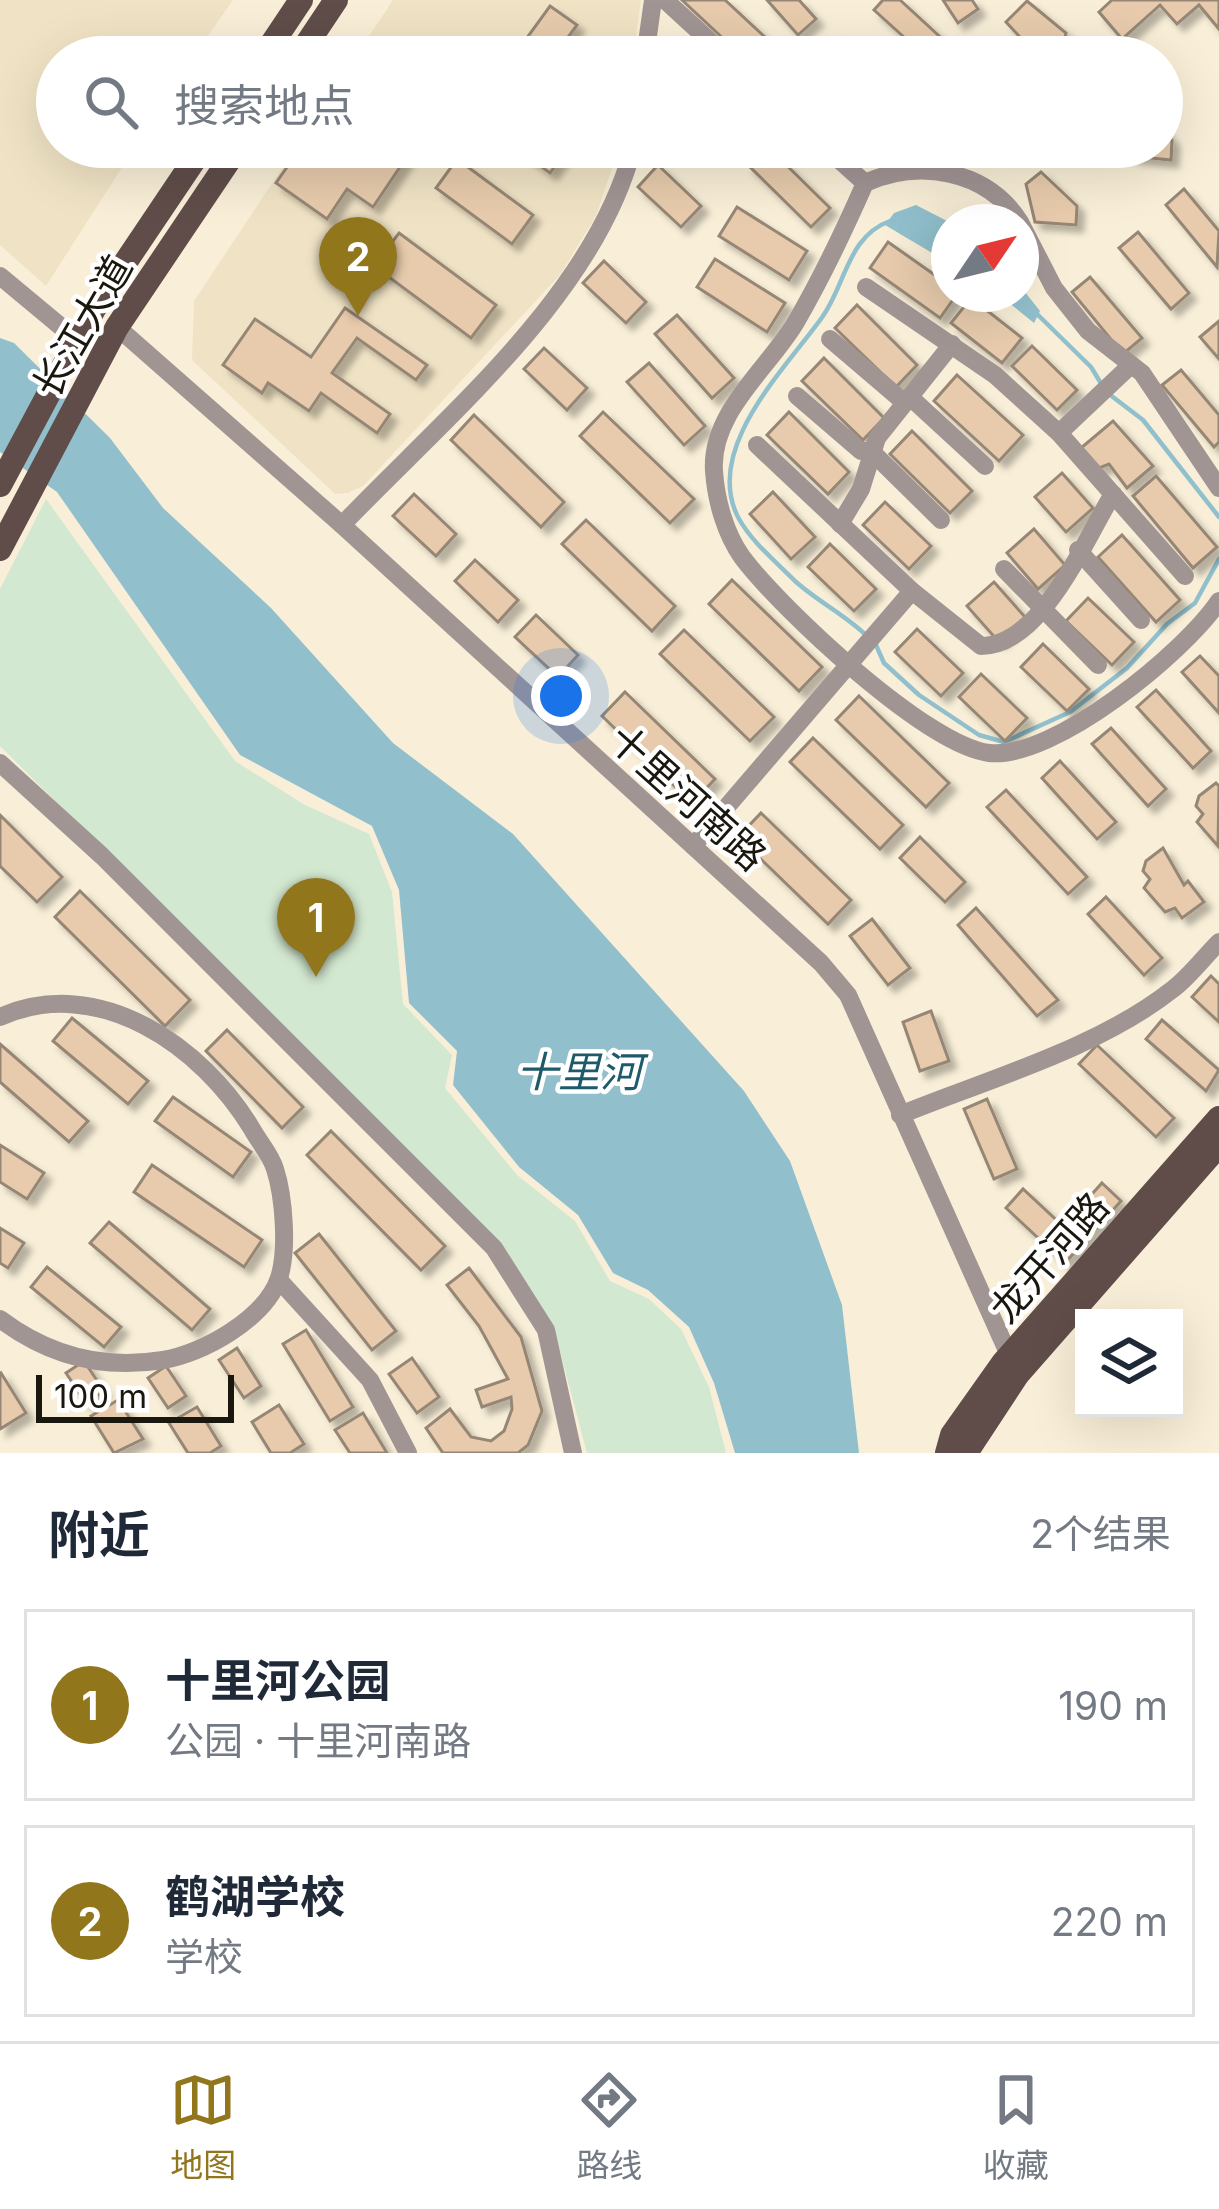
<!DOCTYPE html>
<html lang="zh">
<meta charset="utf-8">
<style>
body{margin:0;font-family:Inter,"Noto Sans SC",sans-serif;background:#f2f2f3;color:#1f2937}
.controls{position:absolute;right:36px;bottom:36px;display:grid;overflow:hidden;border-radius:0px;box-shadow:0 12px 48px #0002}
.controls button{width:108px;height:108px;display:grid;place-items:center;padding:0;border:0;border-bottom:3px solid #e0e1e3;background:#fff;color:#1f2937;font:60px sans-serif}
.compass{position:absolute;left:931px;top:204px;width:108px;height:108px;border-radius:50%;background:#fff;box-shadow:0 12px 48px #0002;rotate:55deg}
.scale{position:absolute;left:36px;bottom:30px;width:198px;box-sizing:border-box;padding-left:12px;border:6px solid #1a170f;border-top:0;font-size:33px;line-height:42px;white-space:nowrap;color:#1a170f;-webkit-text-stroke:9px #fff;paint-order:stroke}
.you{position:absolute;left:561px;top:696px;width:42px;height:42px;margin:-30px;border:9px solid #fff;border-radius:50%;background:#1a73e8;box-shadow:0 0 0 18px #1a73e833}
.badge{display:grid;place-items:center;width:78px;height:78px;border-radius:50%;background:#92761c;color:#fff;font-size:39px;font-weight:700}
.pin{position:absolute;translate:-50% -99px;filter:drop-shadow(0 3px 6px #0008)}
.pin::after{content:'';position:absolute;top:63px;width:42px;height:36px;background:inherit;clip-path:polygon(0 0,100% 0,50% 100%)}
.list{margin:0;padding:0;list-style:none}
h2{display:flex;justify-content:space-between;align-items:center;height:156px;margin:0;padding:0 48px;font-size:51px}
h2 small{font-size:39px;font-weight:400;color:#747a83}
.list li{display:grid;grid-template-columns:78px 1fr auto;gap:36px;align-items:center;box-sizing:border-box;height:192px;margin:0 24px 24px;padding:0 24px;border:3px solid #e0e1e3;border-radius:0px}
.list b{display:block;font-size:45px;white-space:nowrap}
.list p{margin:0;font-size:39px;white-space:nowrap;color:#747a83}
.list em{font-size:39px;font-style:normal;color:#747a83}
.icon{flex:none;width:66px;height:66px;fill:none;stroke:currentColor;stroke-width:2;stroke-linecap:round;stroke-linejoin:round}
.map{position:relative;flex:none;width:1219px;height:1453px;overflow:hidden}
.search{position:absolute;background:#fff;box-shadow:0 12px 48px #0002;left:36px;right:36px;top:36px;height:132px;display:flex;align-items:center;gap:30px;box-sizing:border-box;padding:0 42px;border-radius:66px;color:#747a83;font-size:45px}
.sheet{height:588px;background:#fff}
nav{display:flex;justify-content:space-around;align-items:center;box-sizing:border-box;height:168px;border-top:3px solid #e0e1e3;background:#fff;font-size:33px;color:#747a83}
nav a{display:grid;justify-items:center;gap:6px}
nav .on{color:#92761c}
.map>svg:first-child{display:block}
</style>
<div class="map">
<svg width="1219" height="1453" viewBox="0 0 1219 1453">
<defs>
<filter id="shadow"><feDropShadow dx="7" dy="7" stdDeviation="3" flood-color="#0004"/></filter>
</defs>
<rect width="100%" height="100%" fill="#f9efd8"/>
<g fill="#f0e3c5">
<path d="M0,0H233L193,57H57V147H135L46,286L0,245Z"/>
<path d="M393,0H641L633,57H355Z"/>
<path d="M296,147H619L596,216L560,275L363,486L348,493L335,494L192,360L194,301Z"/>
</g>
<path fill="#d3e8d0" d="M46,499L235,761L305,805L369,834L392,892L403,1004L452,1055L445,1088L517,1175L575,1221L610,1281L649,1299L681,1329L709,1387L726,1453H587L554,1329L501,1245L0,746V589Z"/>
<g fill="#91c0cc">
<path d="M916,205L949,222V263L885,225L894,213Z"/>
<path d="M1021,287L1040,311L1034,323L998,294H1021Z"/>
<path d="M0,338L14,343L110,438L163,508L271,608L393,743L513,834L744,1091L790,1161L842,1305L859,1453H735L714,1383L689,1327L648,1290L613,1273L578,1215L519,1167L453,1085L457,1051L409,1003L399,890L372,826L240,755L57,492L0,452Z"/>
</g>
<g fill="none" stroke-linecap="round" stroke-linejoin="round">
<g stroke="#91c0cc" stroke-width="4.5">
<path d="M1037,314L1091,367L1102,385"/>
<path d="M1109,394L1143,420L1219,517"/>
<path d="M868,637C846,615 818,602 795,581C776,562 752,542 739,519C701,449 788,366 823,316C846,283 848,236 890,221"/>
<path d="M876,645L884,663L919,695L979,735L1004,742L1070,712L1127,668L1167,624L1195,603L1219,559"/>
</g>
</g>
<g fill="#e7cbac" stroke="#968675" stroke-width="3" filter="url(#shadow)">
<path d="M682,0H725L781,52L776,57H743Z"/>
<path d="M767,0H799L816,19L798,35Z"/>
<path d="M883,0H900L950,46L939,57H926L874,10Z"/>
<path d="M943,0H972L978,9L958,23Z"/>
<path d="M1112,0H1219V29L1199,5L1177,24L1160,5L1122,39L1099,12Z"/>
<path d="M1027,1L1066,33L1060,57H1018L1019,36L1006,22Z"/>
<path d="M550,6L577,25L566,40L589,57H513Z"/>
<path d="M842,38L866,57H828Z"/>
<path d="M1162,128L1172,140L1171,160L1131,156V147H1162Z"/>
<path d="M301,147H391L406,158L373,207L347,189L327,219L276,183Z"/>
<path d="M515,147H561L566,151L550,173Z"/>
<path d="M768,147L830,208L811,227L748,165Z"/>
<path d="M949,147H991L990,153Z"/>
<path d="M457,159L533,215L512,244L436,188Z"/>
<path d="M658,165L701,206L681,227L638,187Z"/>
<path d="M1041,172L1077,206L1076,225L1035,222L1026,184Z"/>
<path d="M1184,189L1219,231L1217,267L1166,205Z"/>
<path d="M737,207L807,251L789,280L719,236Z"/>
<path d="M1138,232L1189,293L1171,309L1119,248Z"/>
<path d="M399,233L496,305L471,338L374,266Z"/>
<path d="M888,242L949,285V294H957L940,318L870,268Z"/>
<path d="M715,259L785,303L767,332L697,287Z"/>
<path d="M604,261L646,302L626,323L583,283Z"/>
<path d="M1090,277L1142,338L1123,354L1072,292Z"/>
<path d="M971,298L1022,338L1002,363L951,323Z"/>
<path d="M857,305L917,365L896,387L835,328Z"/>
<path d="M345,308L427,365L416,380L357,338L332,373L390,414L377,433L321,393L309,411L268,383L262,393L223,365L255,319L311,357Z"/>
<path d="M677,315L734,378L712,398L655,334Z"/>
<path d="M1219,321V359L1200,337Z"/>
<path d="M1032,346L1077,390L1057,410L1012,366Z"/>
<path d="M544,348L587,388L567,410L524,369Z"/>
<path d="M824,358L884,418L863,440L802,381Z"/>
<path d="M649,363L705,426L684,445L627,382Z"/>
<path d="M1181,370L1219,415V442L1214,447L1162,385Z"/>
<path d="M957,375L1023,435L999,461L934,401Z"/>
<path d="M603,412L694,499L670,523L580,436Z"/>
<path d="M789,412L849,472L828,494L767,435Z"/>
<path d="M474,415L564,502L541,527L451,440Z"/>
<path d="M1113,421L1153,466L1127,488L1109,464L1099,468L1081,448Z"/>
<path d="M912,431L972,491L950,513L890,454Z"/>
<path d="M1062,473L1093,508L1066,532L1035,497Z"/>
<path d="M1156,476L1217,547L1193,568L1133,496Z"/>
<path d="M773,492L815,537L791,559L750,514Z"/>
<path d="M414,494L456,534L436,556L393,516Z"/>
<path d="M885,502L931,546L909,569L863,525Z"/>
<path d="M586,520L675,606L652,631L562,544Z"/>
<path d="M1034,529L1065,565L1038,589L1007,553Z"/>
<path d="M1122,535L1180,600L1156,622L1098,557Z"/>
<path d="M830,544L876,589L854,611L808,567Z"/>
<path d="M475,560L518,600L498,622L455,581Z"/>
<path d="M732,580L822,667L799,691L709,604Z"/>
<path d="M994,582L1025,617L998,641L967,606Z"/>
<path d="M1088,598L1134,642L1112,665L1066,621Z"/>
<path d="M536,615L578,655L558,677L515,637Z"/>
<path d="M917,629L963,673L941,696L895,652Z"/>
<path d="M684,630L774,717L750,741L660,654Z"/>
<path d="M1043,644L1089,689L1067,711L1021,667Z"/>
<path d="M1200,656L1219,676V713L1182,672Z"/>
<path d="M981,674L1027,718L1005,741L959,697Z"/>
<path d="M1156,690L1211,751L1193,768L1137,707Z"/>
<path d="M625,692L715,779L692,803L602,716Z"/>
<path d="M859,696L949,783L926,807L836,720Z"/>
<path d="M1111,728L1166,789L1148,806L1092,744Z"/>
<path d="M813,738L903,825L880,849L790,762Z"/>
<path d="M1060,761L1116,822L1097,839L1042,778Z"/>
<path d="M1216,783L1219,786L1218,846L1197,822L1203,814L1196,806L1199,796Z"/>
<path d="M1006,790L1087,877L1068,894L987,807Z"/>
<path d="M761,813L851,900L828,924L738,837Z"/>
<path d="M0,815L62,877L37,902L0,866Z"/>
<path d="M920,837L965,882L945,902L900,858Z"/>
<path d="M1163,848L1184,885L1188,881L1204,902L1182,918L1175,908L1165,912L1144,888L1150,879L1143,871L1146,861Z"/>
<path d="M80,891L190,1000L165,1026L55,917Z"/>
<path d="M1106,897L1162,958L1144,975L1088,914Z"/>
<path d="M976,908L1058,1000L1037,1016L958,925Z"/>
<path d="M872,919L910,968L888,985L850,936Z"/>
<path d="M1211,976L1219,984V1022L1192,997Z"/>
<path d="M931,1011L949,1061L920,1071L903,1022Z"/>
<path d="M72,1018L148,1081L128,1104L53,1041Z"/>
<path d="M1162,1020L1219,1070L1206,1091L1146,1039Z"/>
<path d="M227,1030L303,1107L282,1128L206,1051Z"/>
<path d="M0,1044L88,1121L69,1142L0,1082Z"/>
<path d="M1097,1045L1174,1118L1156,1137L1079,1064Z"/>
<path d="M173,1097L251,1152L233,1177L155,1121Z"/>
<path d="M987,1099L1017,1169L994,1179L964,1109Z"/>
<path d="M331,1131L445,1246L421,1270L307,1155Z"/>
<path d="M0,1145L44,1173L27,1199L0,1182Z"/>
<path d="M152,1165L262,1240L244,1267L134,1192Z"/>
<path d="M1102,1183L1121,1201L1065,1263L1006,1208L1023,1189L1063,1226Z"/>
<path d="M109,1222L210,1309L192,1330L90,1243Z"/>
<path d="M0,1228L24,1243L8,1268L0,1263Z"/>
<path d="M319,1234L396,1331L372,1350L295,1253Z"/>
<path d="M47,1267L121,1327L104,1347L31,1287Z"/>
<path d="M469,1268L521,1337L542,1411L528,1445L518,1453H443L426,1428L450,1409L471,1437L491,1441L504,1431L512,1409L511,1397L482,1407L476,1390L508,1379L479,1326L447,1285Z"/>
<path d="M306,1330L353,1407L330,1421L283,1344Z"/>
<path d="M237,1348L261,1386L244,1398L219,1360Z"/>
<path d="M412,1358L439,1397L417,1413L389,1374Z"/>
<path d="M84,1361L104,1391L86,1403L66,1373Z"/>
<path d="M166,1366L186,1396L168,1408L148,1378Z"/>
<path d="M1,1373L26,1413L0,1429V1374Z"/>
<path d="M118,1400L143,1439L114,1453L91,1416Z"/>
<path d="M279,1405L304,1444L290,1453H271L252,1422Z"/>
<path d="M197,1407L221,1446L210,1453H188L169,1423Z"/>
<path d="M363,1413L387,1453H350L335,1430Z"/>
</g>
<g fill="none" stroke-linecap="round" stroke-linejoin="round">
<g stroke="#a19594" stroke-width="18">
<path d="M665,0L727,57"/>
<path d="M645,57L653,0"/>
<path d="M825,147L865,183C918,159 986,169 1020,222"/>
<path d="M865,183C844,231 822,277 796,322C769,368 710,412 714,471C716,500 725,533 742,557C781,609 926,745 989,753C1054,760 1185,652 1219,601"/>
<path d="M1021,224L1054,288L1088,331L1142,373L1219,488"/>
<path d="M0,276L77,340"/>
<path d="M866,287L995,375L1059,433L1185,576"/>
<path d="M117,327L342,525L821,963L848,995L1013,1364"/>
<path d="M830,339L905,403"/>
<path d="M797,396L861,451H871L941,520"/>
<path d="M910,397L985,466"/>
<path d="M1059,433L1131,365"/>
<path d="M757,445L912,591L981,646C1042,646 1085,539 1113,494"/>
<path d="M840,524L861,489L877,438L952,344"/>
<path d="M342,525C444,418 596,294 633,147"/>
<path d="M1078,550L1141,620"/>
<path d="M1004,569L1098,665"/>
<path d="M0,763L102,856L494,1248L546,1330L573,1453"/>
<path d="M693,846L912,591"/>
<path d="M0,1017C99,973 203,1047 252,1129C259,1142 271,1155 275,1169C284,1197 288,1250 279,1278C265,1319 202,1354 163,1360C102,1370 49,1356 0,1319"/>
<path d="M900,1115C988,1079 1097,1049 1173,989C1190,976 1204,957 1219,942"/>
<path d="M279,1280L370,1380L408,1453"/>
</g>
<g stroke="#604d4a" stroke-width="24">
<path d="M263,57L301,0"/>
<path d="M298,57L336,0"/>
<path d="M0,485L94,309L203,147"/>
<path d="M0,549L117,327L238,147"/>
<path d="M947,1453L952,1435L1003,1363L1219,1118"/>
<path d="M966,1453L1018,1374L1219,1145"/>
</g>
</g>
<g text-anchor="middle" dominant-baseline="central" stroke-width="9" stroke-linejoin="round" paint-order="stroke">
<g font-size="39" fill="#1a170f" stroke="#fff">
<text transform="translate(82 326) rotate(-60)">长江大道</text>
<text transform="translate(688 797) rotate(42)">十里河南路</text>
<text transform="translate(1049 1257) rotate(-49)">龙开河路</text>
</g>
<g font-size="42" font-style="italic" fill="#1d5b6a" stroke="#fff">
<text x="579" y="1071">十里河</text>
</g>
</g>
</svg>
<div class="controls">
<button><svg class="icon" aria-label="layers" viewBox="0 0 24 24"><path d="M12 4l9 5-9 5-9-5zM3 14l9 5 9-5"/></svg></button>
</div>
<svg class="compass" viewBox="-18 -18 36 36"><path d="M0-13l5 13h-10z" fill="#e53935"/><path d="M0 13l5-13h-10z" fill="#747a83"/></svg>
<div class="scale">100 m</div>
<div class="you"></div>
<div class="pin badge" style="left:316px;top:977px">1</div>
<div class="pin badge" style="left:358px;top:316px">2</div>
<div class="search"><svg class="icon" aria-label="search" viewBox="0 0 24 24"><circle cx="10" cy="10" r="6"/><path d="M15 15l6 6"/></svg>搜索地点</div>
</div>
<section class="sheet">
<h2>附近<small>2个结果</small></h2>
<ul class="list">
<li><span class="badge">1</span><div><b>十里河公园</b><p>公园 · 十里河南路</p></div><em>190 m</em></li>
<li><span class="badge">2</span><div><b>鹤湖学校</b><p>学校</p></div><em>220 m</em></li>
</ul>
</section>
<nav>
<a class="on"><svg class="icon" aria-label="map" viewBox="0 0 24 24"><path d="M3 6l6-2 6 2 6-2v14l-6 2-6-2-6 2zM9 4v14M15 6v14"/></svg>地图</a>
<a><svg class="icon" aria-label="directions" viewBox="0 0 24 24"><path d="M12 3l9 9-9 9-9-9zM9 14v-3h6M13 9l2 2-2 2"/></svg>路线</a>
<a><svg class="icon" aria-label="saved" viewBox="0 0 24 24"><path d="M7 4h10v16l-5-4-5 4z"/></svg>收藏</a>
</nav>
